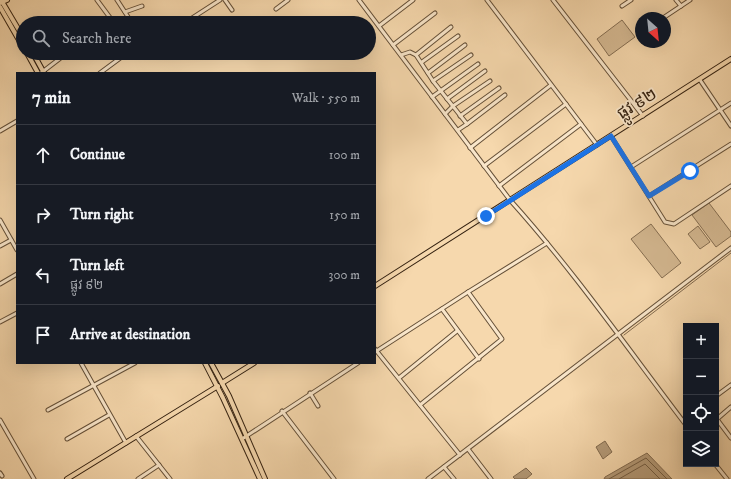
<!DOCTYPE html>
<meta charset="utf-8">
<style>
body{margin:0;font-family:"IM FELL DW Pica","Noto Sans Khmer",serif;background:#242831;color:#f1f3f6}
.controls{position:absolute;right:12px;bottom:12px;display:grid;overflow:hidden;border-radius:0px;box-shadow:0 4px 16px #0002}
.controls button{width:36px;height:36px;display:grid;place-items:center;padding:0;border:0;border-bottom:1px solid #363941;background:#171b24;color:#f1f3f6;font:20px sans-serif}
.compass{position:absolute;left:635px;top:12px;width:36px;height:36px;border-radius:50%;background:#171b24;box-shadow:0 4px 16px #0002;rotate:153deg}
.stop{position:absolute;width:12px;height:12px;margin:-9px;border:3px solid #1a73e8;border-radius:50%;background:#fff}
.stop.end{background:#1a73e8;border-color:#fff;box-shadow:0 1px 4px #0008}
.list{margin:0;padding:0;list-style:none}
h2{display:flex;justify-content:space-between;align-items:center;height:52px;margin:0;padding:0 16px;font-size:17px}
h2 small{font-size:13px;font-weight:400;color:#9ea1a6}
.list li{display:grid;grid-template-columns:26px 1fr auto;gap:12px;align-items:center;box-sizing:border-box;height:60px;padding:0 16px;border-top:1px solid #363941}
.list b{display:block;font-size:15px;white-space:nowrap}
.list p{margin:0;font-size:13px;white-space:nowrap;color:#9ea1a6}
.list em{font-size:13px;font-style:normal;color:#9ea1a6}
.icon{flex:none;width:22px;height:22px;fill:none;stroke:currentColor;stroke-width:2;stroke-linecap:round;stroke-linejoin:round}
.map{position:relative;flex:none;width:731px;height:479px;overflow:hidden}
.search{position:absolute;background:#171b24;box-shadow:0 4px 16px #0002;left:16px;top:16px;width:360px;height:44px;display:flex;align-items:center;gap:10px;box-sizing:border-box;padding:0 14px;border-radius:22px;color:#9ea1a6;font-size:15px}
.panel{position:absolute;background:#171b24;box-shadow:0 4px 16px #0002;left:16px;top:72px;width:360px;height:292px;border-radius:0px}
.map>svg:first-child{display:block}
</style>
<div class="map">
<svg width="731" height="479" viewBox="0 0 731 479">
<rect width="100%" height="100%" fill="#f6d8ad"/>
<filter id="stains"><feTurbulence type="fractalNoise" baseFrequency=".005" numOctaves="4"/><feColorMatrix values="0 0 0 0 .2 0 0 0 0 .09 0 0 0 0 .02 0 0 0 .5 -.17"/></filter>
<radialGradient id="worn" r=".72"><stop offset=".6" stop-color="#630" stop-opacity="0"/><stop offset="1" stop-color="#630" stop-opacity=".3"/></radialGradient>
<g fill="#d5b992" stroke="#856e52">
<path d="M622,20L635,37L609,56L597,39Z"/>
<path d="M709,203L731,232V236L716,247L692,215Z"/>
<path d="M651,224L681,263L662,278L631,239Z"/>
<path d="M698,226L710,242L700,249L688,234Z"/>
</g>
<g fill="#b49a78" stroke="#816a4f">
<path d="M605,441L612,452L603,459L596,447Z"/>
<path d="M647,453L672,479H604L605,477Z"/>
<path d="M526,468L532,474L526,479H515L513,477Z"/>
</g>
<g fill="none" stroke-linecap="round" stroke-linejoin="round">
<g stroke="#745e44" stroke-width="1">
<path d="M609,479L646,458L667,479"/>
<path d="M619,479L645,464L660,479"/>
</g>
<path stroke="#816a4f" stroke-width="1" d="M624,335L731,253"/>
<defs>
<g id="minor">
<path d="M97,0L114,23"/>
<path d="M117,0L132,23"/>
<path d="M225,0L232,10"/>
<path d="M359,0L510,200C574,271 628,349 686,425"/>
<path d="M487,0L597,145"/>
<path d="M553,0L643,116"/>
<path d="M676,0L681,6"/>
<path d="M622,6L631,0"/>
<path d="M276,9L288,0"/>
<path d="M125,12L142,6"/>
<path d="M663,18L690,0"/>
<path d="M189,20L220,0"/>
<path d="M379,26L413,0"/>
<path d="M393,45L435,13"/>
<path d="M401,55L410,52L416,55L433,81L467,124L505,95"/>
<path d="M416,55L451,27"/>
<path d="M422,62L458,36"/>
<path d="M41,73L67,53"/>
<path d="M100,73L127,53"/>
<path d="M428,73L465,45"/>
<path d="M700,80L731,126"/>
<path d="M433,81L471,55"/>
<path d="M432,97L478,64"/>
<path d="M447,99L485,71"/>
<path d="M445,114L453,106L490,81"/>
<path d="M460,116L499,88"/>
<path d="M458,130L467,124"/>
<path d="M0,131L17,121"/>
<path d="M611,136L665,222L674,224L731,186"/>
<path d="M470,148L551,85"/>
<path d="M484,166L566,104"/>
<path d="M631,167L731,103"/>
<path d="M499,186L581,124"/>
<path d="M649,196L731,144"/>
<path d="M0,220L17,250"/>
<path d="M0,246L11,240"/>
<path d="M0,284L17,274"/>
<path d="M442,309L479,359"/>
<path d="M0,322L17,313"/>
<path d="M375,349L460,455"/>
<path d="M375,352L468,292L547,243"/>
<path d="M81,363L126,443"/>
<path d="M399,378L457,331"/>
<path d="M310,393L318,406"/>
<path d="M716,396L731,385"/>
<path d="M420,405L502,339L468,292"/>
<path d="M48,410L135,363"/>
<path d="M282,411L334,479"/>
<path d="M716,418L731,438"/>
<path d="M717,419L731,407"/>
<path d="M0,420L34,479"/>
<path d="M136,436L170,479"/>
<path d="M67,439L109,415"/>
<path d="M242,439L358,363"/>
<path d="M468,449L491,479"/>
<path d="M715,464L727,479"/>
<path d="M444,467L454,479"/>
<path d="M0,473L2,476"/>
<path d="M138,479L159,465"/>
<path d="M428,479L731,248"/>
</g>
<g id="major">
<path d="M1,0L23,37"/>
<path d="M0,3L7,0"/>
<path d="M0,7L23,47"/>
<path d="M27,53L38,73"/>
<path d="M33,53L44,73"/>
<path d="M375,286L731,59"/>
<path d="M205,363L223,398L260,479"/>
<path d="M211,363L229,396L265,479"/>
<path d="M222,383L254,363"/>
<path d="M67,479L218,386"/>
</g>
</defs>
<use href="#minor" stroke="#655038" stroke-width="5"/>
<use href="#major" stroke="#352211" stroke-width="6"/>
<use href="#minor" stroke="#f9e6ca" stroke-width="3"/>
<use href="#major" stroke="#f6d8ad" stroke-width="4"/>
</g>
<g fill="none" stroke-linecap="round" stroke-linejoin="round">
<path stroke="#1a73e8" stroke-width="5" d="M486,216L611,136L649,196L690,171"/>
</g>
<g text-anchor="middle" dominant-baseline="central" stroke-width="3.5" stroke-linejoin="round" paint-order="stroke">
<g font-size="17" fill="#352211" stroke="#f9e6ca">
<text transform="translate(637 104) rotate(-32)">ផ្លូវ ៩២</text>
</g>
</g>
<rect width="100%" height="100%" filter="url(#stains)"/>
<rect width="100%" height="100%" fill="url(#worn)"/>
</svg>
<div class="controls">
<button>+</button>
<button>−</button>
<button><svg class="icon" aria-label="locate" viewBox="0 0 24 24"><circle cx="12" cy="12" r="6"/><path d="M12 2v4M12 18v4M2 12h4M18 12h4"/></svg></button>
<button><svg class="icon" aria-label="layers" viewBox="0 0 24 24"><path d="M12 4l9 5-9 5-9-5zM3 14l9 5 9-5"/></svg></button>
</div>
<svg class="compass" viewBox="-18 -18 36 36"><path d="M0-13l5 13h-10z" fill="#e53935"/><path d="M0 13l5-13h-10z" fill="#9ea1a6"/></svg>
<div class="stop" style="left:690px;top:171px"></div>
<div class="stop end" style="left:486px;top:216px"></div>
<div class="search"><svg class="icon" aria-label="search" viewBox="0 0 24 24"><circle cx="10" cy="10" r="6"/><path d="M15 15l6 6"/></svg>Search here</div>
<section class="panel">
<h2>7 min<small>Walk · 550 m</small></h2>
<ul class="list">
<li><svg class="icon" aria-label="ahead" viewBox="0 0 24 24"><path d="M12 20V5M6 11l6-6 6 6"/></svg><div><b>Continue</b></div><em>100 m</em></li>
<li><svg class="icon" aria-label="right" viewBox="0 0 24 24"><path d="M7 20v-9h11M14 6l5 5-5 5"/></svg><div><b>Turn right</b></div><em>150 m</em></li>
<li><svg class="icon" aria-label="left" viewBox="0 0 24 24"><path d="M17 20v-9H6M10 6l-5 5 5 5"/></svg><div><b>Turn left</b><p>ផ្លូវ ៩២</p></div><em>300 m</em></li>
<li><svg class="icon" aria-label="arrive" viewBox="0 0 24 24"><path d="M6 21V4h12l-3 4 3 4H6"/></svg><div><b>Arrive at destination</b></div></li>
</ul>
</section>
</div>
